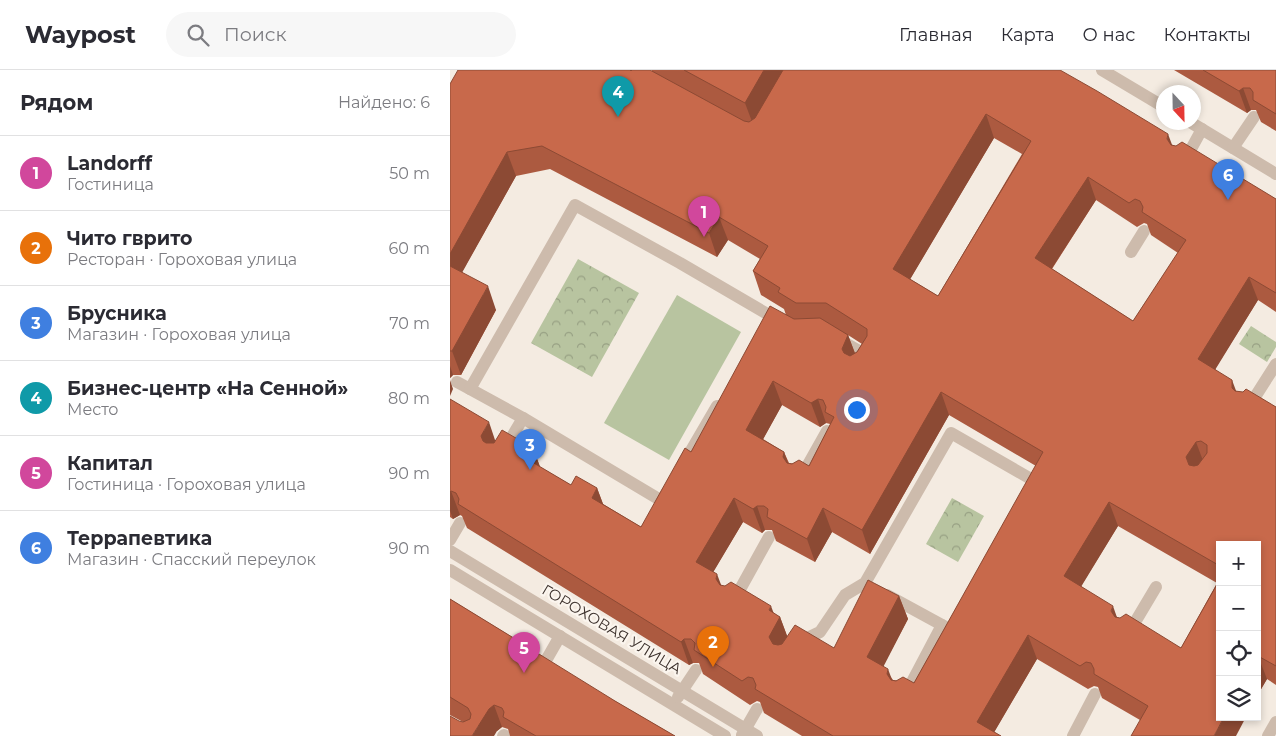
<!DOCTYPE html>
<html lang="ru">
<meta charset="utf-8">
<style>
body{margin:0;font-family:Montserrat,sans-serif;background:#f7f7f7;color:#2b2b33}
.controls{position:absolute;right:15px;bottom:15px;display:grid;overflow:hidden;border-radius:0px;box-shadow:0 2px 8px #0003}
.controls button{width:45px;height:45px;display:grid;place-items:center;padding:0;border:0;border-bottom:1px solid #e1e1e2;background:#fff;color:#2b2b33;font:25px sans-serif}
.compass{position:absolute;left:706px;top:15px;width:45px;height:45px;border-radius:50%;background:#fff;box-shadow:0 2px 8px #0003;rotate:158deg}
.you{position:absolute;left:406px;top:339px;width:18px;height:18px;margin:-12px;border:4px solid #fff;border-radius:50%;background:#1a73e8;box-shadow:0 0 0 8px #1a73e833}
.badge{display:grid;place-items:center;width:32px;height:32px;border-radius:50%;background:#1f5a5e;color:#fff;font-size:16px;font-weight:700}
.pin{position:absolute;translate:-50% -41px;filter:drop-shadow(0 1px 2px #0008)}
.pin::after{content:'';position:absolute;top:26px;width:18px;height:15px;background:inherit;clip-path:polygon(0 0,100% 0,50% 100%)}
.list{margin:0;padding:0;list-style:none}
h2{display:flex;justify-content:space-between;align-items:center;height:65px;margin:0;padding:0 20px;font-size:21px}
h2 small{font-size:16px;font-weight:400;color:#7c7c81}
.list li{display:grid;grid-template-columns:32px 1fr auto;gap:15px;align-items:center;box-sizing:border-box;height:75px;padding:0 20px;border-top:1px solid #e1e1e2}
.list b{display:block;font-size:19px;white-space:nowrap}
.list p{margin:0;font-size:16px;white-space:nowrap;color:#7c7c81}
.list em{font-size:16px;font-style:normal;color:#7c7c81}
.icon{flex:none;width:28px;height:28px;fill:none;stroke:currentColor;stroke-width:2;stroke-linecap:round;stroke-linejoin:round}
.map{position:relative;flex:none;width:826px;height:666px;overflow:hidden}
header{display:flex;align-items:center;gap:30px;box-sizing:border-box;height:70px;padding:0 25px;background:#fff;border-bottom:1px solid #e1e1e2}
header strong{font-size:24px}
nav{display:flex;gap:28px;margin-inline-start:auto;font-size:18px}
.search{width:350px;height:45px;background:#f7f7f7;display:flex;align-items:center;gap:12px;box-sizing:border-box;padding:0 18px;border-radius:28px;color:#7c7c81;font-size:19px}
main{display:flex}
aside{flex:1;background:#fff}
.map>svg:first-child{display:block}
</style>
<header>
<strong>Waypost</strong>
<div class="search"><svg class="icon" aria-label="search" viewBox="0 0 24 24"><circle cx="10" cy="10" r="6"/><path d="M15 15l6 6"/></svg>Поиск</div>
<nav><a>Главная</a><a>Карта</a><a>О нас</a><a>Контакты</a></nav>
</header>
<main>
<aside>
<h2>Рядом<small>Найдено: 6</small></h2>
<ul class="list">
<li><span class="badge" style="background:#d1479c">1</span><div><b>Landorff</b><p>Гостиница</p></div><em>50 m</em></li>
<li><span class="badge" style="background:#e8710a">2</span><div><b>Чито гврито</b><p>Ресторан · Гороховая улица</p></div><em>60 m</em></li>
<li><span class="badge" style="background:#3f7fe0">3</span><div><b>Брусника</b><p>Магазин · Гороховая улица</p></div><em>70 m</em></li>
<li><span class="badge" style="background:#0f9aa8">4</span><div><b>Бизнес-центр «На Сенной»</b><p>Место</p></div><em>80 m</em></li>
<li><span class="badge" style="background:#d1479c">5</span><div><b>Капитал</b><p>Гостиница · Гороховая улица</p></div><em>90 m</em></li>
<li><span class="badge" style="background:#3f7fe0">6</span><div><b>Террапевтика</b><p>Магазин · Спасский переулок</p></div><em>90 m</em></li>
</ul>
</aside>
<div class="map">
<svg width="826" height="666" viewBox="0 0 826 666">
<defs>
<pattern id="park-crowns" width="20" height="18" patternUnits="userSpaceOnUse" patternTransform="scale(1.25)"><rect width="20" height="18" fill="#b8c4a0"/><path d="M2 6a3 3 0 1 1 6 0M12 15a3 3 0 1 1 6 0" fill="none" stroke="#97a083"/></pattern>
</defs>
<rect width="100%" height="100%" fill="#f4ebe1"/>
<g fill="url(#park-crowns)">
<path d="M128,189L189,223L142,307L81,273Z"/>
<path d="M801,256L826,272V277L817,292L789,274Z"/>
<path d="M502,428L534,446L508,492L476,474Z"/>
</g>
<path fill="#b8c4a0" d="M227,225L291,262L219,390L154,353Z"/>
<g fill="none" stroke-linecap="round" stroke-linejoin="round">
<g stroke="#cdbbac" stroke-width="12">
<path d="M652,0L714,37"/>
<path d="M740,52L826,104"/>
<path d="M783,78L804,47"/>
<path d="M734,92L752,59"/>
<path d="M681,182L694,161"/>
<path d="M388,269L418,286L415,291"/>
<path d="M7,312L20,319"/>
<path d="M798,338L826,294"/>
<path d="M54,380L73,348"/>
<path d="M232,396L267,336"/>
<path d="M350,409L377,361"/>
<path d="M217,422L212,431L73,348L20,319L125,135L230,193L331,252"/>
<path d="M0,470L10,453"/>
<path d="M0,481L307,666"/>
<path d="M0,500L275,666"/>
<path d="M437,525L492,555"/>
<path d="M283,532L319,467"/>
<path d="M678,564L706,517"/>
<path d="M349,572L370,562L395,525L415,513L501,363L588,413L586,417"/>
<path d="M90,601L110,566"/>
<path d="M228,627L246,600"/>
<path d="M454,627L492,555L506,562L508,559"/>
<path d="M292,665L307,639"/>
<path d="M53,666L54,665"/>
<path d="M623,666L645,624"/>
<path d="M818,666L826,652"/>
</g>
</g>
<g fill="#ac5a40" fill-rule="evenodd">
<path d="M202,0H333L723,75L826,129V242L808,230L765,299L786,321L826,337V615L817,609L807,626L770,475V647L690,650L652,628L648,617L644,616L638,619L587,589L544,662L551,666H352L314,643L310,632L307,631L300,635L253,604L249,593H243L239,595L17,458L12,446L10,445L3,449L0,447V329L45,371L83,378L90,397L121,415L147,418L153,434L191,457L241,382L336,245L334,239L311,225L303,201L310,189L278,170L267,187L100,99L66,106L12,202L46,240L11,305H3L0,308V14L181,1H202ZM544,68L572,84L488,226L460,209ZM646,130L687,157L694,153L697,154L701,165L728,183L683,251L602,199ZM398,265L412,274L407,282L405,283ZM332,335L370,357L376,353L380,354V355L359,396L339,393L334,382L313,369ZM499,345L586,396L464,613L443,610L433,596L458,549L449,526L384,578L337,566L330,547L271,515L263,502L293,452L312,463L315,460H322L326,471L365,492L382,462L420,484ZM668,456L767,513L731,578L667,547L631,516Z"/>
<path d="M724,0H826V61L811,52L806,40H801L797,43Z"/>
<path d="M0,529L75,575L79,586L165,631L225,666H60L58,659L52,657L47,661L9,651L13,652L0,645Z"/>
</g>
<g fill="#8c4a34">
<path d="M314,0H333L334,3L304,57L295,33Z"/>
<path d="M793,18L801,40L797,43L789,21Z"/>
<path d="M536,44L544,68L452,223L443,199Z"/>
<path d="M718,64L727,88L717,69Z"/>
<path d="M57,82L66,106L4,217L0,207V184Z"/>
<path d="M638,107L646,130L593,212L585,188Z"/>
<path d="M269,147L278,170L267,187L259,163Z"/>
<path d="M799,207L808,230L757,313L748,289Z"/>
<path d="M38,216L46,240L11,305L2,281Z"/>
<path d="M398,265L407,289L401,303L392,279Z"/>
<path d="M0,296L3,305L0,308Z"/>
<path d="M0,310L3,319L0,326Z"/>
<path d="M782,310L791,334L782,318Z"/>
<path d="M323,311L332,335L305,384L296,360Z"/>
<path d="M491,322L499,345L420,484L412,460Z"/>
<path d="M368,329L376,353L370,357L361,333Z"/>
<path d="M39,352L47,376L40,389L31,366Z"/>
<path d="M746,372L755,396L745,411L736,387Z"/>
<path d="M83,378L92,402L77,389Z"/>
<path d="M334,382L343,406L333,387Z"/>
<path d="M147,418L156,442L142,428Z"/>
<path d="M1,421L10,445L3,449L0,441V422Z"/>
<path d="M284,428L293,452L255,516L246,492Z"/>
<path d="M659,432L668,456L623,530L614,506Z"/>
<path d="M307,436L315,460L312,463L303,439Z"/>
<path d="M373,438L382,462L365,492L357,469Z"/>
<path d="M267,504L276,528L266,509Z"/>
<path d="M449,526L458,549L426,611L417,587Z"/>
<path d="M321,536L327,552L330,547L339,571L328,590L319,567V540Z"/>
<path d="M663,536L671,559L661,541Z"/>
<path d="M578,565L587,589L542,666L527,652Z"/>
<path d="M234,569L243,593L239,595L231,572Z"/>
<path d="M75,575L83,597L74,580Z"/>
<path d="M808,586L817,609L807,626V587Z"/>
<path d="M438,599L447,623L437,604Z"/>
<path d="M44,635L52,657L47,661L44,666H22L39,639Z"/>
<path d="M774,647H796L786,666H764Z"/>
</g>
<g fill="#c8694b" stroke="#8c4a34" fill-rule="evenodd">
<path d="M8,0H180L181,1L182,0H200L294,51L299,52L305,48L333,0H610L647,21L718,64L717,69L721,75L726,76L732,72L826,129V223L799,207L748,289L782,310V318L785,321L793,322L796,319L826,337V596L808,586L807,587V475H770V496L659,432L614,506L663,536L661,541L665,547L670,548L676,544L731,578L770,509V647H774L764,666H681L698,636L644,604V599L641,593L636,592L630,596L578,565L527,652L551,666H383L305,619L306,615L303,608L298,607L292,611L244,580L245,573L241,569H234L231,572L8,434L9,429L6,423L1,421L0,422V329L39,352L31,366L33,371L36,373H44L52,360L83,378L77,389L121,415L126,406L147,418L142,428L191,457L235,378L241,382L320,236L344,249L370,248L398,265L392,279L394,283L400,286L407,282L417,266V259L376,233H346L328,222L330,218L303,201L318,176L269,147L259,163L92,76L57,82L0,184V14ZM536,44L581,71L488,226L443,199ZM638,107L679,133L685,129L690,131L693,137L692,142L736,170L683,251L585,188ZM323,311L361,333L368,329L373,330L376,337L375,342L384,347L359,396L349,390L342,394L337,393L333,387L334,382L296,360ZM491,322L593,382L464,613L453,607L446,611L441,610L437,604L438,599L417,587L449,526L418,510L384,578L345,555L332,574L328,575L323,574L319,567L330,547L319,540L321,536L281,512L275,516L270,515L266,509L267,504L246,492L284,428L303,439L307,436H314L318,439L317,447L357,469L373,438L412,460ZM751,371L757,375V383L748,395L744,396L739,395L736,387L746,372Z"/>
<path d="M234,0H314L295,33Z"/>
<path d="M753,0H826V44L803,30V22L800,18H793L789,21Z"/>
<path d="M0,196L38,216L2,281H0Z"/>
<path d="M0,529L75,575L74,580L78,586L83,587L89,584L165,631L225,666H86L53,647L54,642L52,638L44,635L39,639L22,666H0V646L9,651L13,652L20,649L21,644L18,638L0,627Z"/>
</g>
<g text-anchor="middle" dominant-baseline="central" stroke-width="4.5" stroke-linejoin="round" paint-order="stroke">
<g font-size="15" fill="#3b302b" stroke="#fbf5ee">
<text transform="translate(162 559) rotate(31)">ГОРОХОВАЯ УЛИЦА</text>
</g>
</g>
</svg>
<div class="controls">
<button>+</button>
<button>−</button>
<button><svg class="icon" aria-label="locate" viewBox="0 0 24 24"><circle cx="12" cy="12" r="6"/><path d="M12 2v4M12 18v4M2 12h4M18 12h4"/></svg></button>
<button><svg class="icon" aria-label="layers" viewBox="0 0 24 24"><path d="M12 4l9 5-9 5-9-5zM3 14l9 5 9-5"/></svg></button>
</div>
<svg class="compass" viewBox="-18 -18 36 36"><path d="M0-13l5 13h-10z" fill="#e53935"/><path d="M0 13l5-13h-10z" fill="#7c7c81"/></svg>
<div class="you"></div>
<div class="pin badge" style="left:254px;top:167px;background:#d1479c">1</div>
<div class="pin badge" style="left:263px;top:597px;background:#e8710a">2</div>
<div class="pin badge" style="left:80px;top:400px;background:#3f7fe0">3</div>
<div class="pin badge" style="left:168px;top:47px;background:#0f9aa8">4</div>
<div class="pin badge" style="left:74px;top:603px;background:#d1479c">5</div>
<div class="pin badge" style="left:778px;top:130px;background:#3f7fe0">6</div>
</div>
</main>
